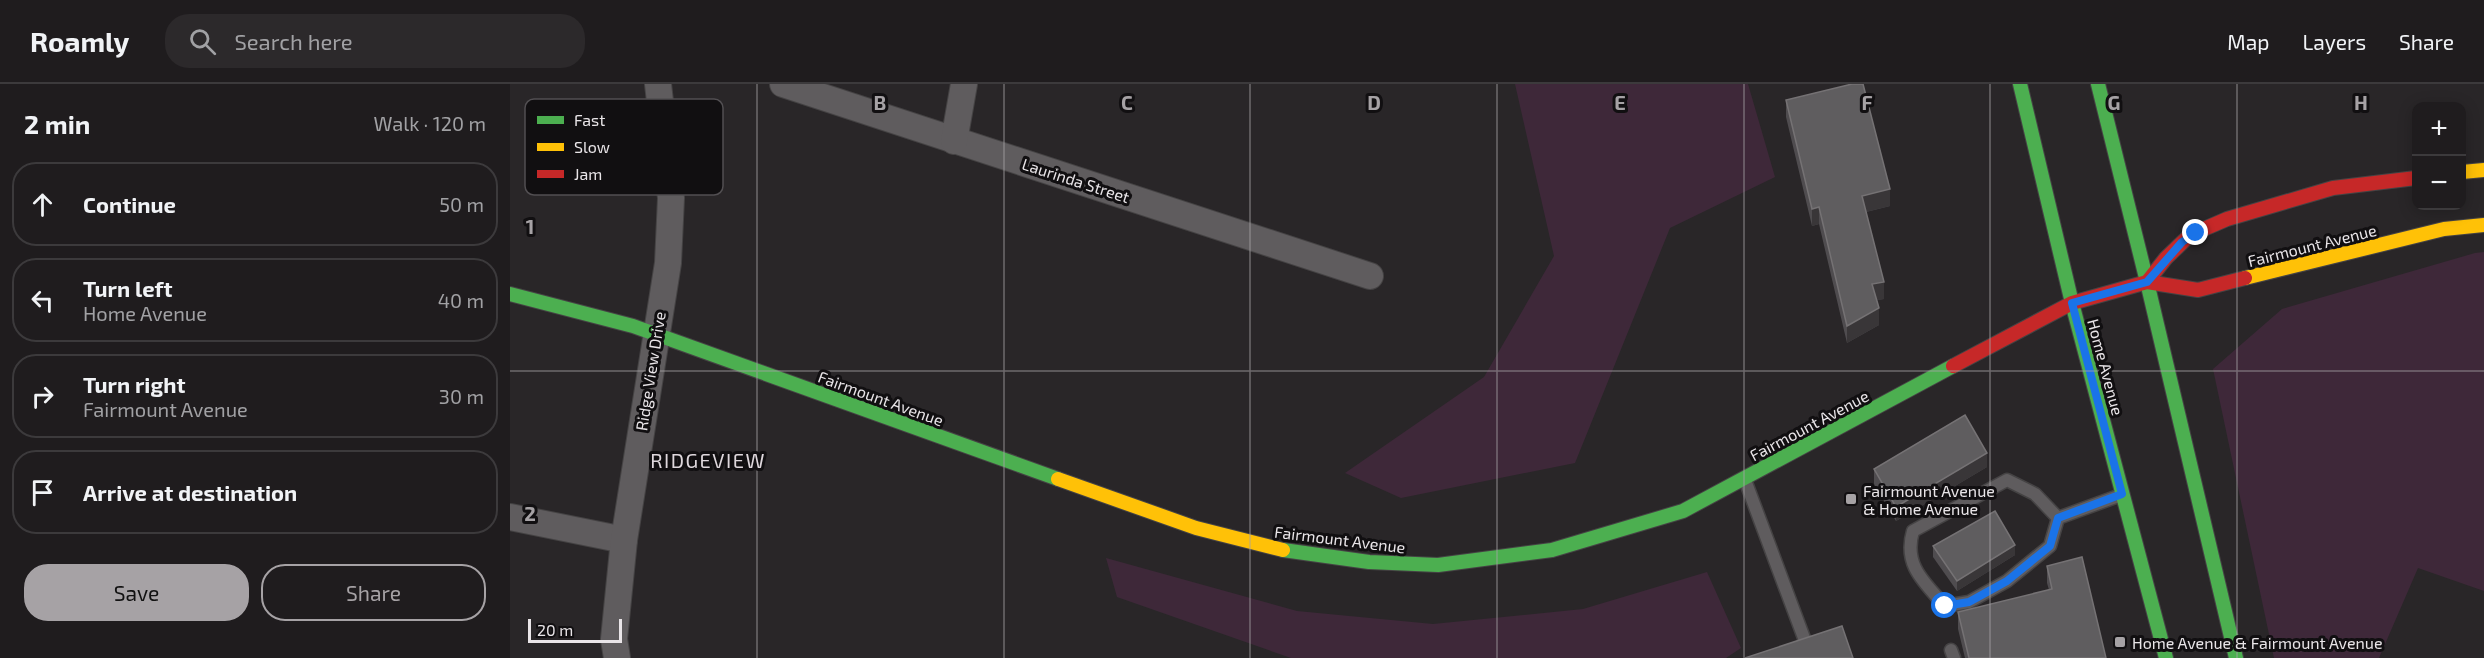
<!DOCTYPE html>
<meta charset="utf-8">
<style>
body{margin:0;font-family:"Exo 2",sans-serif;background:#2c292b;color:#f1f3f6}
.controls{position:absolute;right:18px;top:18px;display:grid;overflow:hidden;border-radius:12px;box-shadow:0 3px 15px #0003}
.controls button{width:54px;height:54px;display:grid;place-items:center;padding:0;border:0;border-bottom:2px solid #3c3a3c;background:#1f1c1e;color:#f1f3f6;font:30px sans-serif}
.scale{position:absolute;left:18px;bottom:15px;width:94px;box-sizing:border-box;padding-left:6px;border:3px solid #e9e5e8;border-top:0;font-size:16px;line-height:21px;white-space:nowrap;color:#e9e5e8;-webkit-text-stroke:4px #110f11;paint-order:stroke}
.stop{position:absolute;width:18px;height:18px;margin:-14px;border:4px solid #1a73e8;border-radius:50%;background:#fff}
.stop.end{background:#1a73e8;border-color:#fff;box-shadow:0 2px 6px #0008}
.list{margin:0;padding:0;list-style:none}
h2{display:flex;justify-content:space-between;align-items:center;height:78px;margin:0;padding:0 24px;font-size:26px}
h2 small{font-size:20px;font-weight:400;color:#a1a1a4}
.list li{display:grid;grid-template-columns:39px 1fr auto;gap:18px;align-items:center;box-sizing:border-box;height:84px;margin:0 12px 12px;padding:0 12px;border:2px solid #3c3a3c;border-radius:24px}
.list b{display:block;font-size:22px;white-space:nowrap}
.list p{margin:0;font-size:20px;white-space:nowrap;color:#a1a1a4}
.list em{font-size:20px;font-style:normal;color:#a1a1a4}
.actions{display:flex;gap:12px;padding:18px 24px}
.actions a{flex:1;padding:14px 0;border:2px solid #a6a2a5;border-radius:24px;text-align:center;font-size:21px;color:#a6a2a5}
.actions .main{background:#a6a2a5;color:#111}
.icon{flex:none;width:33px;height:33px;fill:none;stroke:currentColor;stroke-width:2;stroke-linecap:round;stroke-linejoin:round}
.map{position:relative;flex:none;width:1974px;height:574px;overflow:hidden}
header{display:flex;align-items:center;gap:36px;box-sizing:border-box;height:84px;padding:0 30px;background:#1f1c1e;border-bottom:2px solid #3c3a3c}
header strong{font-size:28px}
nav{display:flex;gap:33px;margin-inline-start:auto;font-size:21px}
.search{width:420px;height:54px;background:#2c292b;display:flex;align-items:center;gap:15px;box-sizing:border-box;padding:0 21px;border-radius:24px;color:#a1a1a4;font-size:22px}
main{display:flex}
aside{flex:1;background:#1f1c1e}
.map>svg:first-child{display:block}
</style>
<header>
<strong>Roamly</strong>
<div class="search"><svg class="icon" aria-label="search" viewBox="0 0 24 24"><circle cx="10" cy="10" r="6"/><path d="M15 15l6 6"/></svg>Search here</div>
<nav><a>Map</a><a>Layers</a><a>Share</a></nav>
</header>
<main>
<aside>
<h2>2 min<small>Walk · 120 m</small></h2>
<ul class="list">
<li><svg class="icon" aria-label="ahead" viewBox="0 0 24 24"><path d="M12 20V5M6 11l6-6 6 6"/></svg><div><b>Continue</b></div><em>50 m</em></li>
<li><svg class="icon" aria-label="left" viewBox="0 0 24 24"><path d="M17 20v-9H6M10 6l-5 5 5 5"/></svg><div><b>Turn left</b><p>Home Avenue</p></div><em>40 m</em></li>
<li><svg class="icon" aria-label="right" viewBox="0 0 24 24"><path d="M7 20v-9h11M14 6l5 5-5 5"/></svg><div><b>Turn right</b><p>Fairmount Avenue</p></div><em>30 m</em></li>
<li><svg class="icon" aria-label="arrive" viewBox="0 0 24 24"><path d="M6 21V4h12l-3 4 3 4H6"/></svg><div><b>Arrive at destination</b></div></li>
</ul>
<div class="actions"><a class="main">Save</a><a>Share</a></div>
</aside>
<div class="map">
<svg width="1974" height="574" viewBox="0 0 1974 574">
<rect width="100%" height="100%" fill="#292628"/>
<g fill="#3e2839">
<path d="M1005,0H1238L1265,93L1160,144L1065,379L891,414L835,389L974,293L1044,172Z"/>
<path d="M1974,168V507L1908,484L1869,574H1764L1703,285L1772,225L1965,169Z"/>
<path d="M596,474L787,527L923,540L1073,525L1197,488L1231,564L1216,574H781L607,513Z"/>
</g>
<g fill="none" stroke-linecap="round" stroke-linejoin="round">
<defs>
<g id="lane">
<path d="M1235,396L1294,554"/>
<path d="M1548,434L1540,462L1497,497L1459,518L1435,522C1414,498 1393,481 1403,447L1497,396L1525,410L1548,434L1611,411"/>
<path d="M1441,566L1444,574"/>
</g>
<g id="street">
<path d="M273,0L860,192"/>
<path d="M444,57L454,0"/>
<path d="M0,433L114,456"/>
<path d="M107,574L104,555L114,456L158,179L161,114L148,0"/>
</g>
<g id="fast">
<path d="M1510,0L1562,219"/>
<path d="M1588,0L1637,198"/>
<path d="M1637,198L1726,574"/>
<path d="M0,210L123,242L548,395"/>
<path d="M1562,219L1656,574"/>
<path d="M773,466L859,478L928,481L1042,466L1173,427L1443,282"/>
</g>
<g id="slow">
<path d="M1952,88L1974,86"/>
<path d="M1735,194L1934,145L1974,141"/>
<path d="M548,395L686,444L773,466"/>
</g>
<g id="jam">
<path d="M1637,198L1656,174L1680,151L1717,135L1823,104L1906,94"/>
<path d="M1443,282L1562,219L1637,198L1688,206L1735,194"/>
</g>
</defs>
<use href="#lane" stroke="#454344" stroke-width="15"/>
<use href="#street" stroke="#454344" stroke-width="28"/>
<use href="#fast" stroke="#454344" stroke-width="16"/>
<use href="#slow" stroke="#454344" stroke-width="16"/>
<use href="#jam" stroke="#454344" stroke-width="16"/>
<use href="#lane" stroke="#5f5c5e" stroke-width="12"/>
<use href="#street" stroke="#5f5c5e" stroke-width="26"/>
<use href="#fast" stroke="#4caf50" stroke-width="14"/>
<use href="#slow" stroke="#ffc107" stroke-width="14"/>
<use href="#jam" stroke="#c62828" stroke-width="14"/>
</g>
<g fill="#4f4c4f">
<path d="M1276,16L1380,122L1356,128L1374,215L1367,216L1369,241L1337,259L1309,140L1302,142L1276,33Z"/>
<path d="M1477,383L1386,437L1364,400V385Z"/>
<path d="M1423,462L1505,471L1447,507L1423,473Z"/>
<path d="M1537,482L1596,574H1455L1448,545V528L1539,506L1537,499Z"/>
</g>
<g fill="#393638">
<path d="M1380,105V122L1352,129V112Z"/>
<path d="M1309,123V140L1302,142V125Z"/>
<path d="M1374,198V215L1362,217V200Z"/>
<path d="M1369,224V241L1337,259V242Z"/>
<path d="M1477,369V383L1386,437V423Z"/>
<path d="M1505,461V471L1447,507V497Z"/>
</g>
<g fill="#5f5d5f" stroke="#757274" stroke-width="1.5">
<path d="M1342,0H1353L1380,105L1352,112L1374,198L1362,200L1369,224L1337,242L1309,123L1302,125L1276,16Z"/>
<path d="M1455,331L1477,369L1386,423L1364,385Z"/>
<path d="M1485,427L1505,461L1447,497L1423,462Z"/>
<path d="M1572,473L1596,574H1459L1448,528L1542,505L1537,482Z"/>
<path d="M1332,542L1343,574H1235Z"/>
</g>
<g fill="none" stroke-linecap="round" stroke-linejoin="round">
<path stroke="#1a73e8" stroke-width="8" d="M1435,522L1459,518L1497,497L1540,462L1548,434L1612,410L1562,219L1637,198L1672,158L1686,149"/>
</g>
<path fill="none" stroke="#a6a2a5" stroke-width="1.5" stroke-opacity="0.55" d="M247,0V574M494,0V574M740,0V574M987,0V574M1234,0V574M1480,0V574M1727,0V574M0,287H1974"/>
<g fill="#a6a2a5" stroke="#110f11" stroke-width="2">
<rect x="1335" y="409" width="12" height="12" rx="3"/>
<rect x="1604" y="552" width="12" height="12" rx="3"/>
</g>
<g text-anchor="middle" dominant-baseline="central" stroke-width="6" stroke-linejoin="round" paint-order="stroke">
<g font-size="16" fill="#e9e5e8" stroke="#110f11">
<text transform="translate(566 96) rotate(18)">Laurinda Street</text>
<text transform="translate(1802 161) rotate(-14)">Fairmount Avenue</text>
<text transform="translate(1596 283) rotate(75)">Home Avenue</text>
<text transform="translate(140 287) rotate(-81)">Ridge View Drive</text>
<text transform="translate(371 314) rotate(20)">Fairmount Avenue</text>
<text transform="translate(1299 341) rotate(-28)">Fairmount Avenue</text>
<text transform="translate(830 455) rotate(7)">Fairmount Avenue</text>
</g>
<g font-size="16" fill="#e9e5e8" stroke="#110f11" text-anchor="start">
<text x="1353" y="406">Fairmount Avenue<tspan x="1353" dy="18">&amp; Home Avenue</tspan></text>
<text x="1622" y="558">Home Avenue &amp; Fairmount Avenue</text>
</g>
<g font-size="20" letter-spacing="1.5" fill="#ded7dc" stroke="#110f11">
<text x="198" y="376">RIDGEVIEW</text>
</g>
</g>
<rect x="15" y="15" width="198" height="96" rx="9" fill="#110f11" stroke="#524f52" stroke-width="1.5"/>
<rect x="27" y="32" width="27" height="8" fill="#4caf50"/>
<rect x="27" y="59" width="27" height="8" fill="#ffc107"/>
<rect x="27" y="86" width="27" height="8" fill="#c62828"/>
<g font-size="16" fill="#e9e5e8">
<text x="64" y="42">Fast</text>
<text x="64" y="69">Slow</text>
<text x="64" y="96">Jam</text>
</g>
<g font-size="20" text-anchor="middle" font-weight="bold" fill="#a6a2a5" stroke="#110f11" stroke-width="6" stroke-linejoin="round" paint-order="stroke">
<text x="370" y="26">B</text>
<text x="617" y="26">C</text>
<text x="864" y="26">D</text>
<text x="1110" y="26">E</text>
<text x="1357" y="26">F</text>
<text x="1604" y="26">G</text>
<text x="1851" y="26">H</text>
<text x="20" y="150">1</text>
<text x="20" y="437">2</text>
</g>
</svg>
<div class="controls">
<button>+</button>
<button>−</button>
</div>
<div class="scale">20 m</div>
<div class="stop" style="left:1435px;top:522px"></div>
<div class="stop end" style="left:1686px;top:149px"></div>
</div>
</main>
